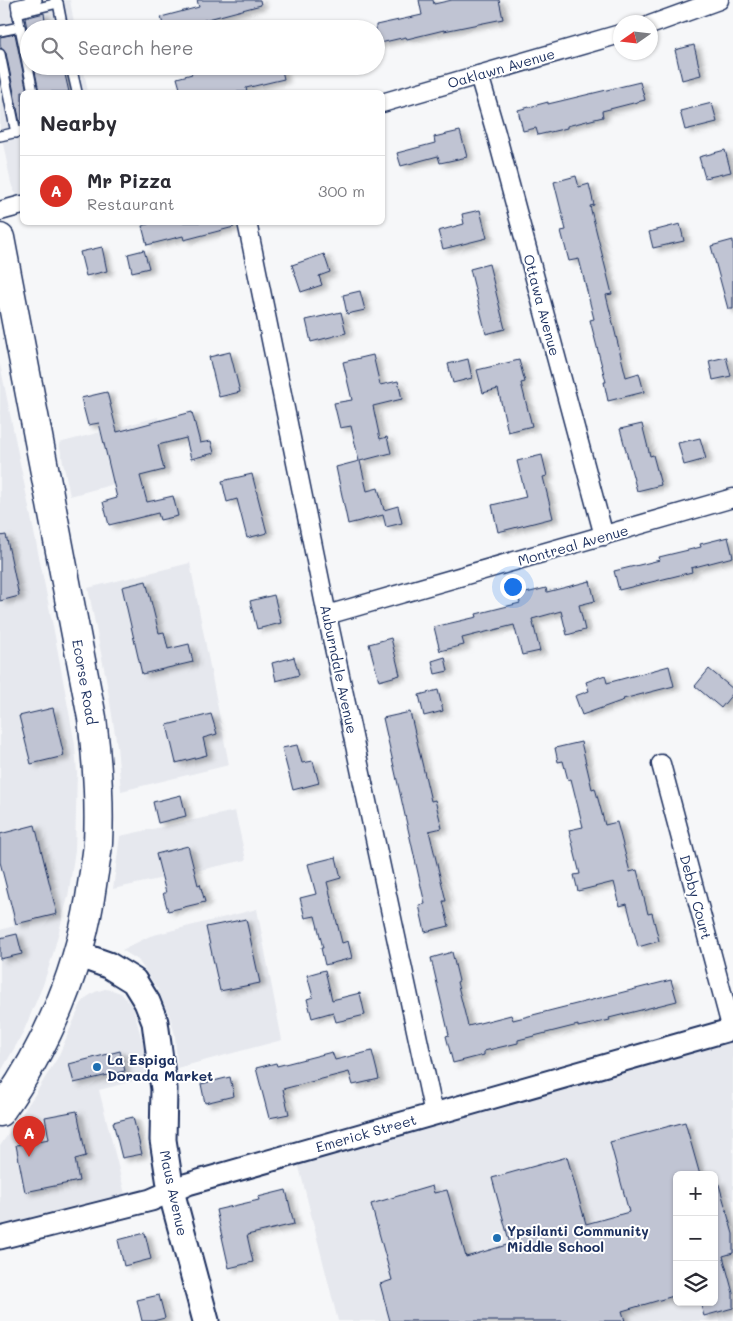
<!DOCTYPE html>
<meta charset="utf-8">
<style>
body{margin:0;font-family:Mali,sans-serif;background:#f7f7f7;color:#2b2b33}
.controls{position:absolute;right:15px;bottom:15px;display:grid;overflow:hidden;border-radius:8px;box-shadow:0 1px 4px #0004}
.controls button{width:45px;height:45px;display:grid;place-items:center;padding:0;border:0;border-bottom:1px solid #e1e1e2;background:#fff;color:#2b2b33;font:25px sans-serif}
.compass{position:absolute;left:613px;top:15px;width:45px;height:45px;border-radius:50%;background:#fff;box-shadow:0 1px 4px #0004;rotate:256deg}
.you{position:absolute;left:512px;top:586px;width:18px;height:18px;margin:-12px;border:4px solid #fff;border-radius:50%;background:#1a73e8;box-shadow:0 0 0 8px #1a73e833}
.badge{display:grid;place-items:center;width:32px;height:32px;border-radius:50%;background:#d93025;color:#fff;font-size:16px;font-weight:700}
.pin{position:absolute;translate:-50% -41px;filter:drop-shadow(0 1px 2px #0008)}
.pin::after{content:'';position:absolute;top:26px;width:18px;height:15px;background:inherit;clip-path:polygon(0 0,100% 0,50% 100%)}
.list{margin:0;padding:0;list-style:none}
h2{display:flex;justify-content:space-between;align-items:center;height:65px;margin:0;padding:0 20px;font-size:21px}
h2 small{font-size:16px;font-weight:400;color:#7c7c81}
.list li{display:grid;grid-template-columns:32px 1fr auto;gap:15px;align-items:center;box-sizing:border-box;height:70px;padding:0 20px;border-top:1px solid #e1e1e2}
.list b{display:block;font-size:19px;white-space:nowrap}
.list p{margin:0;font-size:16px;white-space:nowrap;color:#7c7c81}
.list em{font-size:16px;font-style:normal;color:#7c7c81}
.icon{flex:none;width:28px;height:28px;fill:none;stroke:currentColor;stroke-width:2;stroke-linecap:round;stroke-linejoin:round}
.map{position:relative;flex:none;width:733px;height:1321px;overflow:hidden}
.search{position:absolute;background:#fff;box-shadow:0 1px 4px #0004;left:20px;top:20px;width:365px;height:55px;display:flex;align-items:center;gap:12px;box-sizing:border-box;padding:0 18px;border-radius:28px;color:#7c7c81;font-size:19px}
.panel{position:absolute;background:#fff;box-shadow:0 1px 4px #0004;left:20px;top:90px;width:365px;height:135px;border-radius:8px}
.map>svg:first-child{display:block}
</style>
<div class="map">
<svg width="733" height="1321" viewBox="0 0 733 1321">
<defs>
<filter id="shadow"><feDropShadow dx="5.5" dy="3" stdDeviation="2.5" flood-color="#0004"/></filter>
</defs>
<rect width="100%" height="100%" fill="#f6f7f9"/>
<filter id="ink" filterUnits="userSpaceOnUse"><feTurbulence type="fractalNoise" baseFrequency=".02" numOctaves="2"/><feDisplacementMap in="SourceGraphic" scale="10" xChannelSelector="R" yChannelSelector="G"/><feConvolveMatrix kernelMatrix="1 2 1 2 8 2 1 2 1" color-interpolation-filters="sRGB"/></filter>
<g filter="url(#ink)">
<g fill="#e6e8ee" fill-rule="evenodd">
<path d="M0,0H70L75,29H29V66H83L88,92H22V197L18,196L14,191L11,183L0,128Z"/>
<path d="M0,364L54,631L75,745L77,773L75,850L68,897L53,954L43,985L22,1035L0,1073V930L14,926L0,861Z"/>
<path d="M158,417L170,469L70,496L59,443Z"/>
<path d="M190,563L229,765L121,791L117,746L106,678L88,588Z"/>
<path d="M235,811L246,860L113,889L120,836Z"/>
<path d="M257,909L282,1040L177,1068L175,1035L170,1017L157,988L138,960L122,950L150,936Z"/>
<path d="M105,989L112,990L121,993L133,1007L144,1048L146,1078L99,1090L125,1194L0,1228V1146L34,1096L58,1057L81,1004L87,997L95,992Z"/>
<path d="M733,1042V1321H338L298,1163ZM677,1175H714V1302H677Z"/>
</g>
<g fill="#c0c4d3" stroke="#1b2f5e" filter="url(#shadow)">
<path d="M197,0H260L261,5L171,29H164L161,17L199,7Z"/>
<path d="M419,0H433L434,4L452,0H499L503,19L444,31V30L407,39L406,37L376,44V25L422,15Z"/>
<path d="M44,13L46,29H27L25,18Z"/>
<path d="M15,34L27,92H22V123H20L6,53L1,48L0,43V37Z"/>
<path d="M694,45L701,75L682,80L675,50Z"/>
<path d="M34,66H63L69,92H39Z"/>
<path d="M190,66H281L284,79L246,88L247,92H181L177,78L192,74Z"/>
<path d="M640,82L645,100L602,111L603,117L567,126V128L538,135L536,128L523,131L518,110L548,102V104Z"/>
<path d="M712,103L717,122L685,130L680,111Z"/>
<path d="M460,131L467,157L440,163L438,156L401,166L397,153L435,143L434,137Z"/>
<path d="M725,150L731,172L705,178L699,157Z"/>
<path d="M576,176L579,187L589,184L594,205L590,206L612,294L606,295L626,377L639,373L644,392L608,401L604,382H606L590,320L594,319L579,259L569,261L561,231L566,230L554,182Z"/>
<path d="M480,210L487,238L443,249L438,231L464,224L462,214Z"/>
<path d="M154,222H234V227L184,240L183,236L147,245L142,226Z"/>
<path d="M680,224L684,241L653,248L649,232Z"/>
<path d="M733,240V309H728L711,246Z"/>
<path d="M102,247L107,271L86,276L80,252Z"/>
<path d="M144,250L149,268L132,272L128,254Z"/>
<path d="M324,254L330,272L319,276L322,285L301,292L292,265Z"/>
<path d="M489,264L505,329L486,334L470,269Z"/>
<path d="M360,291L365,310L347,314L343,295Z"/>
<path d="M341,312L346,333L311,342L306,320Z"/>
<path d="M230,352L240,392L219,397L209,357Z"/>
<path d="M373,355L380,385L398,381L402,399L373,406L380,439L387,437L391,453L360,461L367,491L378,488L384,510L398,506L402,523L386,527L383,515L348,524L336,467L359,461L351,426L340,428L334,403L352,400L343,362Z"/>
<path d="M726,357L731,376L713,380L709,361Z"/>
<path d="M468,359L472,378L453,383L448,364Z"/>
<path d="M519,360L525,382L521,383L532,426L508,432L498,389L483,393L477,370Z"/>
<path d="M107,392L117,432L192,412L200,443L211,441L214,453L191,459L186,438L158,445L164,470L140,476L147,502L173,496L178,516L160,520L158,513L109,525L103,502L117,498L99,423L88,425L81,398Z"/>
<path d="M642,424L650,456L653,455L661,485L637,491L620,429Z"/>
<path d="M700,438L706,459L684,465L678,443Z"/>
<path d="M542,455L547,476L543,477L553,518L498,532L492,505L526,497L517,461Z"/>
<path d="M252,474L267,533L247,538L237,499L227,502L222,481Z"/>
<path d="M6,535L19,596L0,601V536Z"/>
<path d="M728,537L733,557L691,568L692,572L619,590L614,571L660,560L659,557L701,547L700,544Z"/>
<path d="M146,581L159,633L164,632L168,649L189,644L193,662L142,674L122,587Z"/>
<path d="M590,581L595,601L579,605L585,630L567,635L561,611L532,619L540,651L522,655L514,625L462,638L464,645L440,651L434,627L477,617L476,614L520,603L518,595L546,588L547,592Z"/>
<path d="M274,595L281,623L257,629L250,601Z"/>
<path d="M391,638L400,675L379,681L369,644Z"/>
<path d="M294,657L299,675L276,681L272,663Z"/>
<path d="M445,657L448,671L435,674L432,661Z"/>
<path d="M669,666L674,686L623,699L624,700L582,715L575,696L589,691L586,682L605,675L607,683Z"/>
<path d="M709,669L733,689V693L721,708L695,686Z"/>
<path d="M438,690L443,711L424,716L419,695Z"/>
<path d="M53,708L64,756L31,764L19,716Z"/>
<path d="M410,712L431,801L435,800L442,828L429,831L446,901H443L449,926L425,932L419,905L425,904L383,718Z"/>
<path d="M211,714L217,734L203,738L207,755L176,763L167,725Z"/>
<path d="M581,742L592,789L595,788L605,825L617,822L630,872L637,870L648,914L652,913L659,941L638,947L627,904L620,906L614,882L578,891L574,875L580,874L569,830L583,827L571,779L568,780L563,761L558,762L555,748Z"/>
<path d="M297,745L302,763L313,761L319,783L293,790L282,748Z"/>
<path d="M181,795L186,816L158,823L153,802Z"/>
<path d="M35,825L57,914L16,924L0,862V834Z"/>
<path d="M188,846L198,885L200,884L205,902L168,911L163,893H166L156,854Z"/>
<path d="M336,857L341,878L327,882L342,943L348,941L352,958L325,965L321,948H323L315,916L305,918L300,898L316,894L308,864Z"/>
<path d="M246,919L260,983L220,991L206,927Z"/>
<path d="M17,934L22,954L0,959V938Z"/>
<path d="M452,952L459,981L457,982L468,1026L511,1015L513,1020L671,980L677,1001L609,1018L610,1020L578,1027V1025L518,1040V1043L484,1051V1055L453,1063L446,1036L449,1035L431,958Z"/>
<path d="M325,970L332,1000L360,993L365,1015L336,1022L333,1012L312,1018L307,999L313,997L307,975Z"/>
<path d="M120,1051L125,1071L74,1083L69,1064Z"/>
<path d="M372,1051L379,1079L353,1085L349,1072L283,1089L289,1114L269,1118L256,1068L276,1063L277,1066L332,1052L335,1060Z"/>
<path d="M230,1077L234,1096L205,1103L201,1084Z"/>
<path d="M77,1111L86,1156L75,1159L79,1181L25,1192L16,1145L49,1139L45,1117Z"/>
<path d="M133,1117L142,1154L122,1158L113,1122Z"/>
<path d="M685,1122L700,1175H677V1295L622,1311L625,1321H390L380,1284L392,1280L371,1204L432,1186L434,1193L447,1190L466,1257L510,1244L492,1178L567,1157L586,1224L629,1212L610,1142Z"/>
<path d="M718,1181L733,1234V1253L723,1256L733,1293V1308L704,1316L700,1302H714V1182Z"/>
<path d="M286,1190L294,1224L247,1235L253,1262L229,1268L216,1210L259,1200L258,1197Z"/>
<path d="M145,1233L151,1259L124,1266L118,1240Z"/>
<path d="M159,1295L165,1318L153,1321H142L137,1300Z"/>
</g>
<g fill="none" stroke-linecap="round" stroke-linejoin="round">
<defs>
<g id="service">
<path d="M55,0L58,3L63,29"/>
<path d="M17,13L58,3"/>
<path d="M20,27L16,5L37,0"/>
<path d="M0,31L20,27L33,92"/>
<path d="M0,54L16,133"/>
<path d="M71,66L77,92"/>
<path d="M0,136L22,131"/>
</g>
<g id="minor">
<path d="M650,25L719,0"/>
<path d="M479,75L496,133L604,536"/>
<path d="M382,103L620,34"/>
<path d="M0,211L22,205"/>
<path d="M247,222L327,615L434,1114"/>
<path d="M327,615L733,498"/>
<path d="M661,764L732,1030"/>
</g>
<path id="tertiary" d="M0,1238L151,1200L188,1184L733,1029"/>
<path id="secondary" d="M77,954L108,965L134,981L147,1002L155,1022L164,1089L163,1140L171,1191L206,1321"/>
<path id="primary" d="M0,238L92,718C97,760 100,801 98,843C97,857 94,871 92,885C81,966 48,1046 0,1112"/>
</defs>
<use href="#service" stroke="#1b2f5e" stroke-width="12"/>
<use href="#minor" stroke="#1b2f5e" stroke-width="21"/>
<use href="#tertiary" stroke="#1b2f5e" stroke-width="25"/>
<use href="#secondary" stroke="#1b2f5e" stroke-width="29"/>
<use href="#primary" stroke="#1b2f5e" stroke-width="31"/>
<use href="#service" stroke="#fff" stroke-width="9"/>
<use href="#minor" stroke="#fff" stroke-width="18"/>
<use href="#tertiary" stroke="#fff" stroke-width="21"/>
<use href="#secondary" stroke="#fff" stroke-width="25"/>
<use href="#primary" stroke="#fff" stroke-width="28"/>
</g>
</g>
<g fill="#1f6fb2" stroke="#fff" stroke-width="2">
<circle cx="97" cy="1067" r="5"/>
<circle cx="497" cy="1238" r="5"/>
</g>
<g text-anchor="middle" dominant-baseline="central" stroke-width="4" stroke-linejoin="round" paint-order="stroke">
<g font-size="14" fill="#1b2f5e" stroke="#fff">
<text transform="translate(501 68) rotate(-16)">Oaklawn Avenue</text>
<text transform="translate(542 305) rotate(75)">Ottawa Avenue</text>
<text transform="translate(573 545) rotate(-16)">Montreal Avenue</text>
<text transform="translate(339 669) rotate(78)">Auburndale Avenue</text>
<text transform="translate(85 682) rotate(80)">Ecorse Road</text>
<text transform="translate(696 897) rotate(75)">Debby Court</text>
<text transform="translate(366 1133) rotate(-16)">Emerick Street</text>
<text transform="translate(174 1193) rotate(78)">Maus Avenue</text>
</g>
<g font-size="14" font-weight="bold" fill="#1b2f5e" stroke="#fff" text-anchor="start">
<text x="107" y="1059">La Espiga<tspan x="107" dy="16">Dorada Market</tspan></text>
<text x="507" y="1230">Ypsilanti Community<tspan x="507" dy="16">Middle School</tspan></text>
</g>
</g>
</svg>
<div class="controls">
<button>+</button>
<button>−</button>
<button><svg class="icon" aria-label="layers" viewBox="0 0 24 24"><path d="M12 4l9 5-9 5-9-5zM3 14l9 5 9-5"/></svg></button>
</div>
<svg class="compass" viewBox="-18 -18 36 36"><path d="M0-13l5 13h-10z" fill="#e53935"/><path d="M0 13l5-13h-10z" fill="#7c7c81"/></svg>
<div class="you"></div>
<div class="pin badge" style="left:29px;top:1157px">A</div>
<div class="search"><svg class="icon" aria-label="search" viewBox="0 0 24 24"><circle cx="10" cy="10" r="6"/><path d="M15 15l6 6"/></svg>Search here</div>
<section class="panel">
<h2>Nearby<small></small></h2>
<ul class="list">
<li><span class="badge">A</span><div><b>Mr Pizza</b><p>Restaurant</p></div><em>300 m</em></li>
</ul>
</section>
</div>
